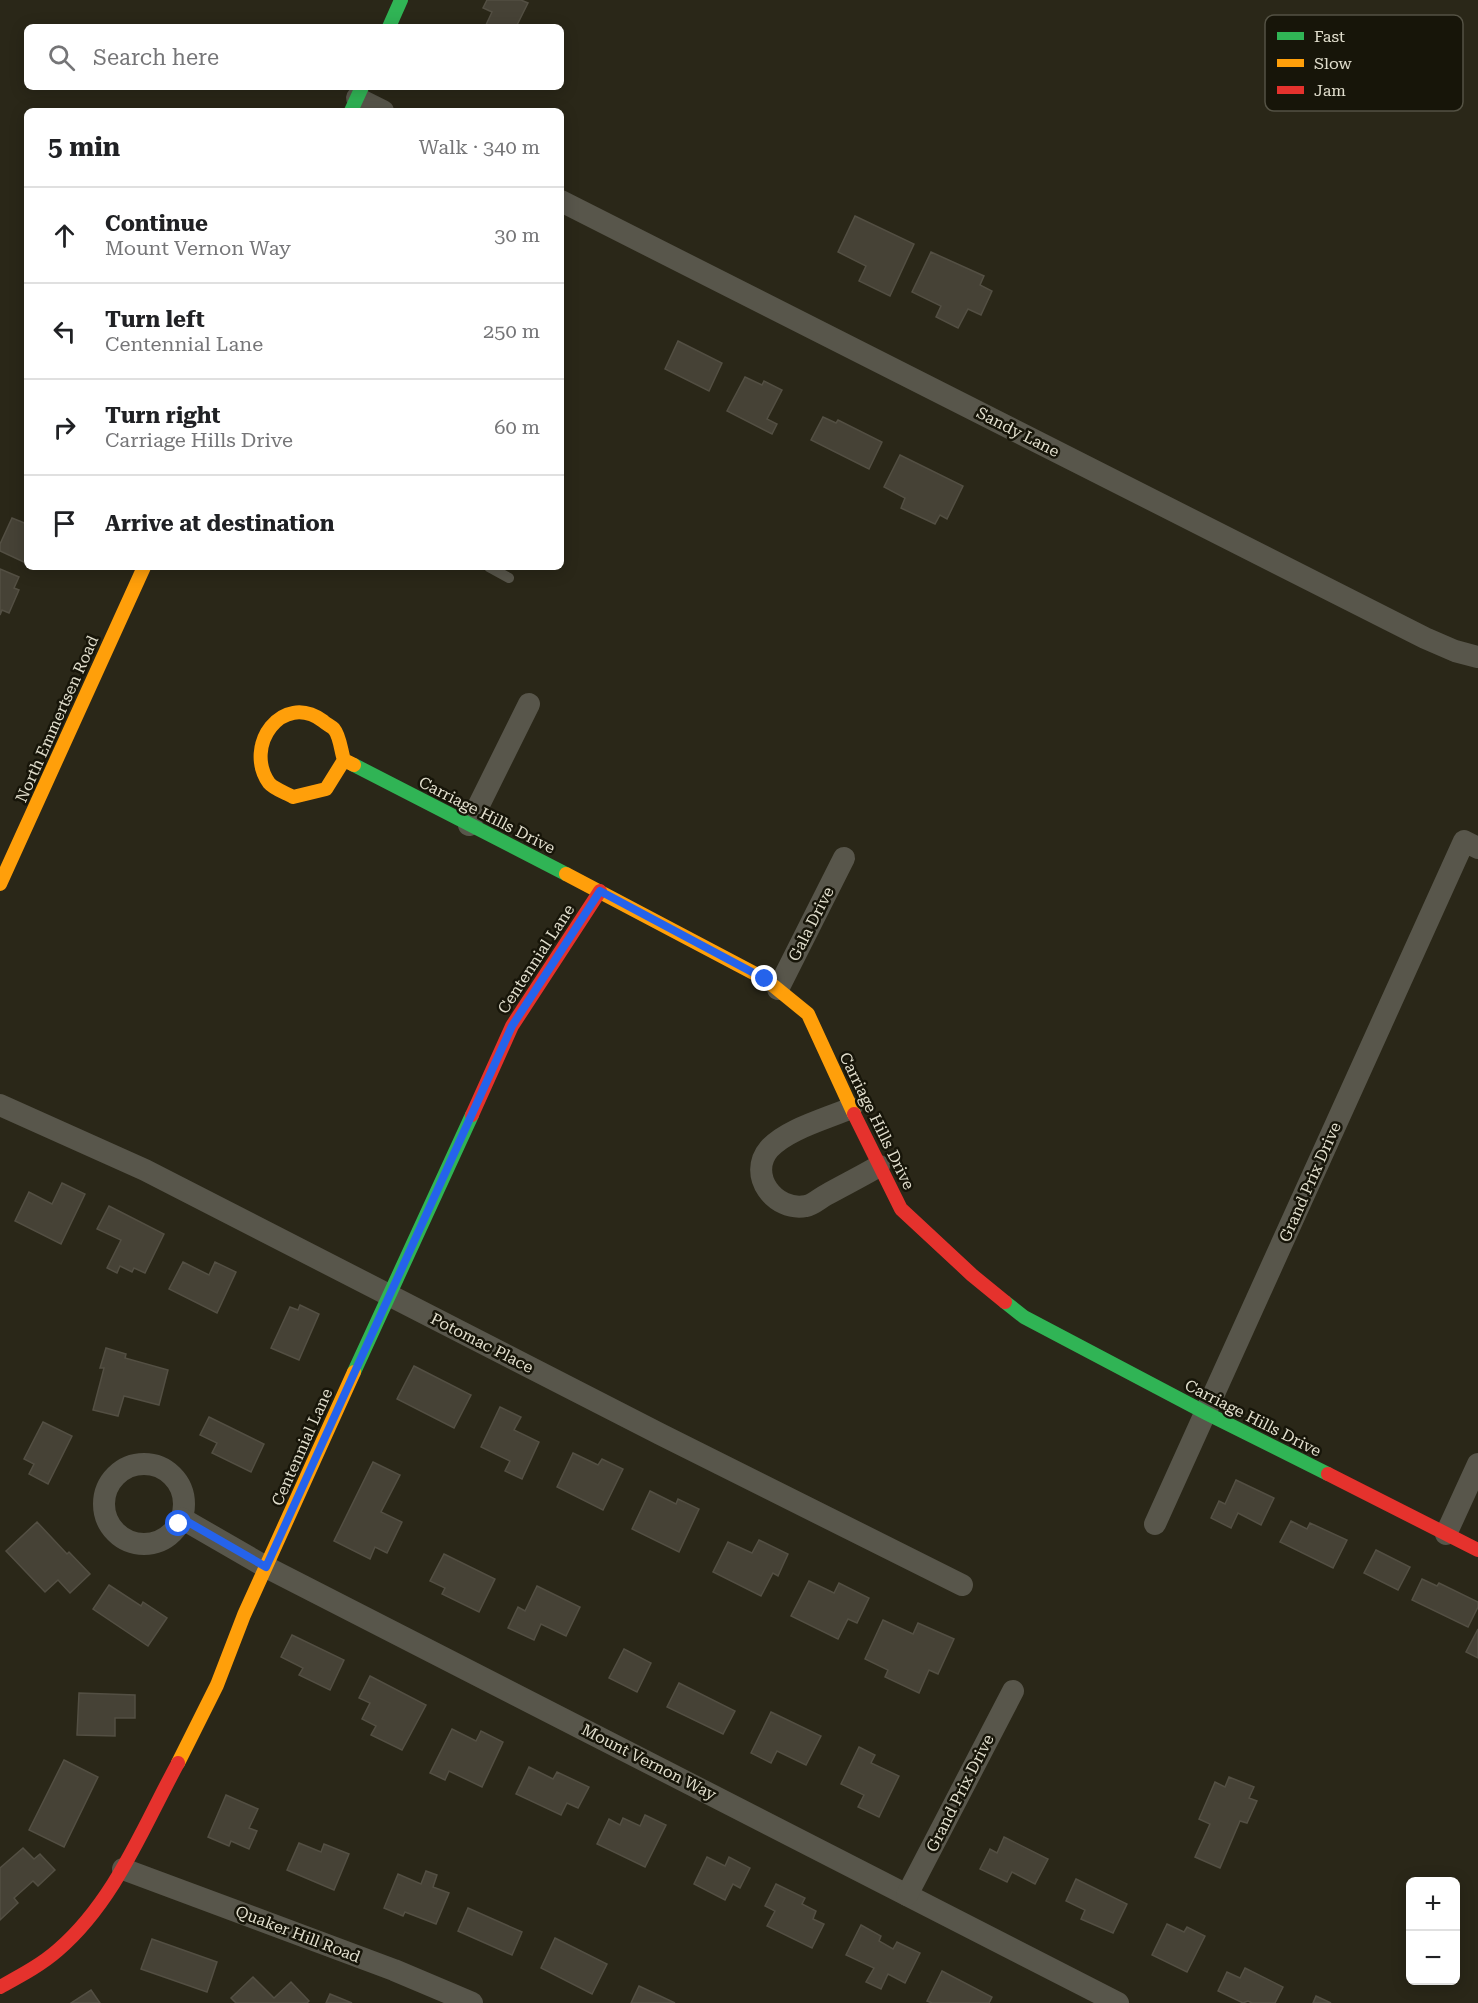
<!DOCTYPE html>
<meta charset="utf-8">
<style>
body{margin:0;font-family:"Roboto Serif",serif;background:#f2f2f2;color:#202124}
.controls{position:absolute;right:18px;bottom:18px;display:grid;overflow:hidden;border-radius:9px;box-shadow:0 3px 15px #0003}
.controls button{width:54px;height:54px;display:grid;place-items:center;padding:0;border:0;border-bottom:2px solid #e0e0e0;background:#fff;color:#202124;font:30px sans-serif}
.stop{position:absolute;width:18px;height:18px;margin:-14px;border:4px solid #2563eb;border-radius:50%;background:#fff}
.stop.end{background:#2563eb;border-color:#fff;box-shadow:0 2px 6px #0008}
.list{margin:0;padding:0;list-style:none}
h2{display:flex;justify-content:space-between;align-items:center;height:78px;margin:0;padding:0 24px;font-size:26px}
h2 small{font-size:20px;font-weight:400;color:#757577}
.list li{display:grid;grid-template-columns:39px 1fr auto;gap:18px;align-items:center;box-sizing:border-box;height:96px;padding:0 24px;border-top:2px solid #e0e0e0}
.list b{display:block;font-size:22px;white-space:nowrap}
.list p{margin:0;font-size:20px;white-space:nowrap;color:#757577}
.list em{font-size:20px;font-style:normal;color:#757577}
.icon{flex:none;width:33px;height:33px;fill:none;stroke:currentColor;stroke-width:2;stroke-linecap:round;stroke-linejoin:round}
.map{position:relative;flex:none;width:1478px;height:2003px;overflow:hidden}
.search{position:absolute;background:#fff;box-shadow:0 3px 15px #0003;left:24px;top:24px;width:540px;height:66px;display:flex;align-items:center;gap:15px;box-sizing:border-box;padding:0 21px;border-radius:9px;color:#757577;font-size:22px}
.panel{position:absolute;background:#fff;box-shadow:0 3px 15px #0003;left:24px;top:108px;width:540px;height:462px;border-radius:9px}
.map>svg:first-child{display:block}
</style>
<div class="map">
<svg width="1478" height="2003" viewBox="0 0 1478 2003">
<rect width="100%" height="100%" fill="#2a2718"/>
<g fill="#464236" stroke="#534f43" stroke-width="1.5">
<path d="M487,0H521L528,3L516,27H485L492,12L483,8Z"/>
<path d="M855,216L914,244L890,296L859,281L866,266L838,252Z"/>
<path d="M931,252L984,276L980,285L992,291L981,315L968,309L958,328L936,317L941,306L912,292Z"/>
<path d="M678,341L722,363L709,391L665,369Z"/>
<path d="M745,377L762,385L764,381L782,390L767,419L777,424L772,434L727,411Z"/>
<path d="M823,417L836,423L838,420L882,442L869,469L811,440Z"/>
<path d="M900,455L963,486L947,519L940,515L935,524L901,508L905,498L884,487Z"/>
<path d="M12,518L27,524L26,563L0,551V544Z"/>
<path d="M0,569L19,577L14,588L19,590L9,613L2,610L0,615Z"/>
<path d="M62,1183L85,1194L61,1244L15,1221L29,1192L52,1204Z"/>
<path d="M109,1206L164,1234L145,1273L134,1268L132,1272L120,1266L117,1273L107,1268L121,1240L97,1229Z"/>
<path d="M183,1262L209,1275L215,1262L236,1272L217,1313L169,1289Z"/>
<path d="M300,1305L319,1314L299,1360L271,1348L290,1307L298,1310Z"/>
<path d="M106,1348L126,1354L125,1358L168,1370L159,1405L124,1396L118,1416L93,1410L104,1368H100Z"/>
<path d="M414,1366L471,1395L454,1428L397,1399Z"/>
<path d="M500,1407L521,1417L514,1430L539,1442L522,1479L505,1471L510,1461L481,1447Z"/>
<path d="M209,1417L264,1444L251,1472L212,1453L217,1443L200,1435Z"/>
<path d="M43,1422L72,1436L48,1484L29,1474L34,1464L24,1459Z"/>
<path d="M573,1453L598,1465L602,1459L623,1469L603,1510L557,1487Z"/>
<path d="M373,1462L400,1475L381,1512L402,1522L387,1553L375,1547L370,1559L334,1541Z"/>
<path d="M1236,1480L1274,1498L1261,1525L1238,1513L1231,1528L1211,1518L1219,1501L1225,1504Z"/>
<path d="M650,1491L676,1504L678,1499L699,1509L679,1552L632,1529Z"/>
<path d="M1291,1521L1307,1529L1310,1523L1347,1540L1333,1568L1280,1542Z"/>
<path d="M37,1522L67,1554L69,1552L90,1574L70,1593L58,1580L45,1592L6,1551Z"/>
<path d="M759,1540L788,1554L778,1576L773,1573L761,1596L713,1572L728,1542L752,1553Z"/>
<path d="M1376,1550L1410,1567L1398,1590L1364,1573Z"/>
<path d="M444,1554L495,1579L479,1612L442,1594L445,1588L430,1581Z"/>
<path d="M1422,1579L1437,1586L1439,1583L1478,1602V1607L1468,1627L1412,1600Z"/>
<path d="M809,1581L834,1593L839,1583L869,1598L857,1623L848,1619L838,1639L791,1616Z"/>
<path d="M109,1585L141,1606L143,1602L167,1618L148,1646L93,1609Z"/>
<path d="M537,1586L580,1607L566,1636L541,1624L534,1640L508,1628L518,1607L525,1611Z"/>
<path d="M883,1620L913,1634L918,1623L954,1639L938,1674L929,1670L919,1693L885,1677L888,1670L865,1659Z"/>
<path d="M1478,1629V1658L1466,1652Z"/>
<path d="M292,1635L344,1660L330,1690L299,1675L303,1668L281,1657Z"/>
<path d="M624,1649L651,1663L637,1692L609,1678Z"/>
<path d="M370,1676L426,1705L402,1750L371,1735L376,1726L362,1719L370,1703L359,1698Z"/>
<path d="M679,1683L735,1711L723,1734L667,1707Z"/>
<path d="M79,1693L135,1695V1718H115V1736L77,1735Z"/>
<path d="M771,1712L821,1736L806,1765L777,1751L771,1763L751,1753Z"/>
<path d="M452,1729L476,1741L481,1731L503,1742L482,1787L449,1771L445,1780L430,1773Z"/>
<path d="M859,1747L875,1755L871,1763L899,1776L879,1817L858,1807L864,1795L841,1784Z"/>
<path d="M64,1760L98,1777L64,1847L29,1830Z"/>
<path d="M529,1767L553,1779L557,1772L589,1787L578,1808L567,1803L561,1815L516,1794Z"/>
<path d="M1229,1777L1254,1787L1249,1798L1257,1801L1247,1823L1240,1821L1220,1868L1195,1857L1210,1824L1199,1819L1215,1782L1225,1787Z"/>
<path d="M226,1795L258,1809L249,1828L257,1831L249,1849L231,1841L229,1846L208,1837Z"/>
<path d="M645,1815L666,1825L645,1867L597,1844L609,1819L620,1825L623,1818L640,1826Z"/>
<path d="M1004,1837L1048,1859L1035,1884L1012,1872L1007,1882L980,1869L990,1849L997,1853Z"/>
<path d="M299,1843L321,1852L324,1844L349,1854L334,1890L287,1870Z"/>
<path d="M23,1848L34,1859L40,1854L55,1870L38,1886L33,1881L14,1898L18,1903L0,1920V1868Z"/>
<path d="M707,1857L725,1866L729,1857L750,1868L740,1888L733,1884L725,1900L694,1884Z"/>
<path d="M426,1871L437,1875L433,1887L449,1893L436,1924L405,1912L403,1916L384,1908L398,1874L421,1884Z"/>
<path d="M1076,1879L1127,1904L1113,1933L1081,1919L1085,1910L1066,1901Z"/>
<path d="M776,1884L805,1898L802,1904L816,1911L813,1919L824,1924L812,1948L767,1926L775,1911L765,1906Z"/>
<path d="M468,1908L522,1932L512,1955L458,1931Z"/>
<path d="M1167,1924L1184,1932L1187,1927L1205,1936L1187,1972L1152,1955Z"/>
<path d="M861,1925L881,1936L879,1941L893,1949L897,1942L920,1953L905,1983L888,1974L881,1989L866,1982L874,1968L846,1955Z"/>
<path d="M555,1938L607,1964L592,1994L541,1968Z"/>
<path d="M152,1939L217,1962L207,1992L141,1969Z"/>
<path d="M1245,1968L1283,1987L1275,2003H1252L1248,2001L1243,2003L1218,1991L1227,1972L1240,1978Z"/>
<path d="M942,1971L992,1997L989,2003H932L927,2001Z"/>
<path d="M253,1977L274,1998L291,1982L309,2001L307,2003H236L231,1998Z"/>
<path d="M639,1986L675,2003H631Z"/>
<path d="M91,1990L100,2003H71Z"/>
<path d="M330,1994L352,2003H326Z"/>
<path d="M1316,1996L1331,2003H1313Z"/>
</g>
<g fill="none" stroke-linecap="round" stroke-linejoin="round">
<path stroke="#58564b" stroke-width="10" d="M489,567L509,578"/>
<g stroke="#58564b" stroke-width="22">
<path d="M357,98L383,111"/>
<path d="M561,201L1425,638L1455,651L1478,657"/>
<path d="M469,825L529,704"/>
<path d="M778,989L844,858"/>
<path d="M0,1105L145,1170L660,1434L962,1585"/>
<path d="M851,1108C826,1119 787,1129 769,1149C747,1175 775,1212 806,1206C813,1205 820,1198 826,1195C844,1185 862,1176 879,1166"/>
<circle cx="144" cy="1504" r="40"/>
<path d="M181,1518L266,1567L1118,2003"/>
<path d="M1155,1524L1464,841L1478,848"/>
<path d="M1446,1534L1478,1464"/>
<path d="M123,1869L394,1970L472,2003"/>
<path d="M907,1895L1013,1691"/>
</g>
<g stroke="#30b455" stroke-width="14">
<path d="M389,27L401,0"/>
<path d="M351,111L362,87"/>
<path d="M354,765L566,874"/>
<path d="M1005,1302L1024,1317L1206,1413L1328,1474"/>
<path d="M354,1372L472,1115"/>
</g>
<g stroke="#ff9f0a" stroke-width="14">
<path d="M344,760L326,789L293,797C286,793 274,789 269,783C243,746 282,691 323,721C326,724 331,726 334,729C340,736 341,751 344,760L354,765"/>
<path d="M566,874L765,979L808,1014L854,1114"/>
<path d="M0,884L144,567"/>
<path d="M178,1763L217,1685L244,1615L354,1372"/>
</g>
<g stroke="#e5322d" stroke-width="14">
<path d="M854,1114L901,1209L972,1275L1005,1302"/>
<path d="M472,1115L512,1026L600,891"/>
<path d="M1328,1474L1478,1550"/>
<path d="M0,1987C20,1976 41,1965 58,1950C115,1901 143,1827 178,1763"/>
</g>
</g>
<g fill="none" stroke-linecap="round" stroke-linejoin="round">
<path stroke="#2563eb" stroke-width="8" d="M179,1524L181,1518L266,1567L512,1026L600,891L765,979"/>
</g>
<g text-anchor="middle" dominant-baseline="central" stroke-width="5" stroke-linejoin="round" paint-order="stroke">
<g font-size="16" fill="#e2dfce" stroke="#171509">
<text transform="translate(1018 432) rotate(27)">Sandy Lane</text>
<text transform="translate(57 719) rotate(-66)">North Emmertsen Road</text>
<text transform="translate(487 815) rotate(27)">Carriage Hills Drive</text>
<text transform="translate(811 924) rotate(-63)">Gala Drive</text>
<text transform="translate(536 959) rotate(-57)">Centennial Lane</text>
<text transform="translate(877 1121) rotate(64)">Carriage Hills Drive</text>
<text transform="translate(1310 1182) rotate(-66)">Grand Prix Drive</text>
<text transform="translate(482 1343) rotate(27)">Potomac Place</text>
<text transform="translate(1253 1418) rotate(27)">Carriage Hills Drive</text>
<text transform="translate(302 1447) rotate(-66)">Centennial Lane</text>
<text transform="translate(649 1762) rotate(27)">Mount Vernon Way</text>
<text transform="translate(960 1793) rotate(-63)">Grand Prix Drive</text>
<text transform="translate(298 1934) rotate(21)">Quaker Hill Road</text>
</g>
</g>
<rect x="1265" y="15" width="198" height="96" rx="9" fill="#171509" stroke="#545244" stroke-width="1.5"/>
<rect x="1277" y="32" width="27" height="8" fill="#30b455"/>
<rect x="1277" y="59" width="27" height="8" fill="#ff9f0a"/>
<rect x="1277" y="86" width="27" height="8" fill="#e5322d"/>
<g font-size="16" fill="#e2dfce">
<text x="1314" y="42">Fast</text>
<text x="1314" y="69">Slow</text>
<text x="1314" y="96">Jam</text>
</g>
</svg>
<div class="controls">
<button>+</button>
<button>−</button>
</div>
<div class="stop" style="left:179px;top:1524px"></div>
<div class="stop end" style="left:765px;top:979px"></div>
<div class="search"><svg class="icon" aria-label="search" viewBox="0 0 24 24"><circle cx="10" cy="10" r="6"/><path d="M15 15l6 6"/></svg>Search here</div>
<section class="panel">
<h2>5 min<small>Walk · 340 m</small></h2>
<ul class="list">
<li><svg class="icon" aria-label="ahead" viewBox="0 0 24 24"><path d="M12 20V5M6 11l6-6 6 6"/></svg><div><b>Continue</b><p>Mount Vernon Way</p></div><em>30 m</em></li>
<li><svg class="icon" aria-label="left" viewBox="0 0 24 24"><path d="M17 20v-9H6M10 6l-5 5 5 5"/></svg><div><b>Turn left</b><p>Centennial Lane</p></div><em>250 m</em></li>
<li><svg class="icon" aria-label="right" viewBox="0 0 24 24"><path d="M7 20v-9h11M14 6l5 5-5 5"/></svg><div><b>Turn right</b><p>Carriage Hills Drive</p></div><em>60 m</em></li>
<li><svg class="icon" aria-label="arrive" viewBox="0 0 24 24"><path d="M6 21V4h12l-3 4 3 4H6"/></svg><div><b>Arrive at destination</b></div></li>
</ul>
</section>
</div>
